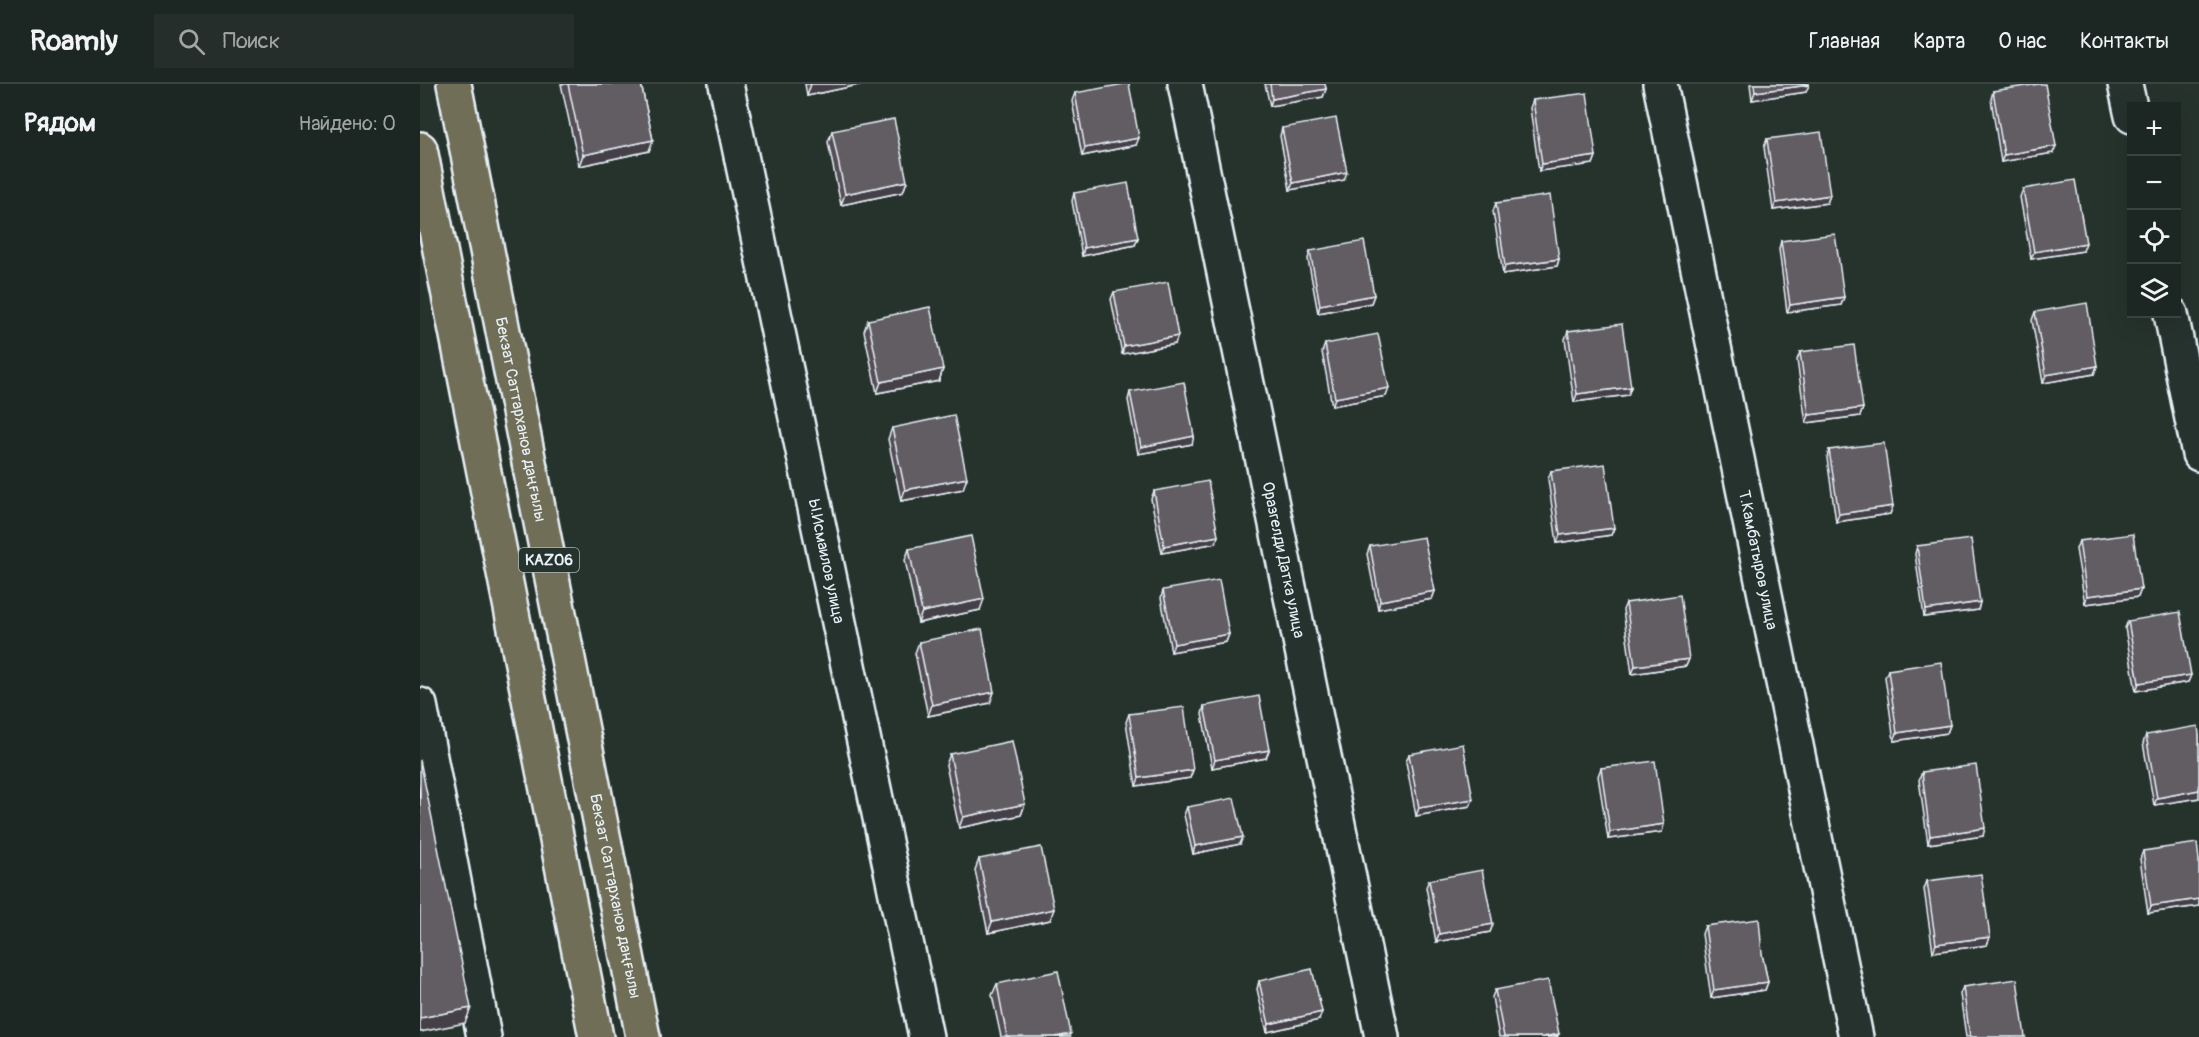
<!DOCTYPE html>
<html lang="ru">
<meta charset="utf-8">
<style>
body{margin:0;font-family:Pangolin,sans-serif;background:#252e2a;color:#f1f3f6}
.controls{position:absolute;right:18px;top:18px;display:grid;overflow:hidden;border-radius:0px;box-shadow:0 6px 24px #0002}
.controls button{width:54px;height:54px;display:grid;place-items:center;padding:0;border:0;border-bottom:2px solid #3a4340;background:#1c2622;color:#f1f3f6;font:30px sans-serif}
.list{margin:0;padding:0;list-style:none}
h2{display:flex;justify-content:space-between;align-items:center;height:78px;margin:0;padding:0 24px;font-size:26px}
h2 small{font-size:20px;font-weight:400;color:#a0a5a5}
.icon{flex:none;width:33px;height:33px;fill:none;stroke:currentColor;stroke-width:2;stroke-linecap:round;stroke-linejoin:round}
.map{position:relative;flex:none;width:1779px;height:953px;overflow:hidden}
header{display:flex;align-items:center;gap:36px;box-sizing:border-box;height:84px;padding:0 30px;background:#1c2622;border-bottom:2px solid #3a4340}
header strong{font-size:28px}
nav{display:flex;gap:33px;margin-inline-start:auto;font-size:21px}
.search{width:420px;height:54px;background:#252e2a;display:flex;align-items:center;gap:15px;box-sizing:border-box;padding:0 21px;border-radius:0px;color:#a0a5a5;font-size:22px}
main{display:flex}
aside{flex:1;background:#1c2622}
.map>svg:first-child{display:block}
</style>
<header>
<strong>Roamly</strong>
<div class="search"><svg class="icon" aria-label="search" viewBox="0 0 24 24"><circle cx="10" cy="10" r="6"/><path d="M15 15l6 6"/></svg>Поиск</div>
<nav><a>Главная</a><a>Карта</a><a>О нас</a><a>Контакты</a></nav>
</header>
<main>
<aside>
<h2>Рядом<small>Найдено: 0</small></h2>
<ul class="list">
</ul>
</aside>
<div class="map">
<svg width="1779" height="953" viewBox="0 0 1779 953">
<rect width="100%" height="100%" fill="#26332d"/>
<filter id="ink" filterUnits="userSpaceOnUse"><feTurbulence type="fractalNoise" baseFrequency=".0167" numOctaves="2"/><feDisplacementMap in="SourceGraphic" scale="12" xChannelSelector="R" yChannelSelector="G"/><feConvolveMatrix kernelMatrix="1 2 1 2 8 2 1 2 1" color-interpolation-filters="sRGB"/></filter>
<g filter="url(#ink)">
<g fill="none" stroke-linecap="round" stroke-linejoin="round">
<defs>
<g id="minor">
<path id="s1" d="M306,0L506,953"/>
<path id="s2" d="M765,0L962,953"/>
<path id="s3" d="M1240,0L1436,953"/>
<path d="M1705,0L1712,32"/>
<path d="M1751,230L1779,370"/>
<path d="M0,621L64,953"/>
</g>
<g id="major">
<path id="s4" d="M34,0L223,953"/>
<path d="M0,65L176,953"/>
</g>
</defs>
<use href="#minor" stroke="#e8f1f8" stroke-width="38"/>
<use href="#major" stroke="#e8f1f8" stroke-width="38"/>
<use href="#minor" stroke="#26332d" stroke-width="33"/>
<use href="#major" stroke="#716e59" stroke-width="33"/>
</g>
<g fill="#544e56" stroke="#e8f1f8" stroke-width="1.5">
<path d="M141,0H221L233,56L229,67L159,82Z"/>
<path d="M385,0H443L387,12Z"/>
<path d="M845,0H905L906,5L903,13L850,22Z"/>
<path d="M1330,0H1389L1386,8L1332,16Z"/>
<path d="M1573,7L1636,62L1633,69L1581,78L1571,15Z"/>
<path d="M655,9L716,61L662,72L652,17Z"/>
<path d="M1113,16L1176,72L1173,80L1119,87L1110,24Z"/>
<path d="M862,44L924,96L870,106L860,52Z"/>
<path d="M412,47L487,97L483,108L421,121L408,58Z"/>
<path d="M1347,55L1410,111L1407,119L1353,126L1344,63Z"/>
<path d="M1603,105L1663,167L1611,175L1600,113Z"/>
<path d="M654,109L718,154L715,161L662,172L652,117Z"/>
<path d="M1076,119L1139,175L1137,182L1083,190L1073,127Z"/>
<path d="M1361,157L1424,213L1421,221L1367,228L1359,165Z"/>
<path d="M890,167L954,211L951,219L898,229L888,175Z"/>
<path d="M694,208L755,260L702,270L691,215Z"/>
<path d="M1615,228L1677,282L1674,290L1623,299L1612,236Z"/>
<path d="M448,236L523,285L519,297L457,309L444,247Z"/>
<path d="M1148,247L1211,303L1208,311L1154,318L1145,255Z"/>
<path d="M905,260L969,304L966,312L912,322L902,268Z"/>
<path d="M1380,268L1443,324L1440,332L1386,339L1377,276Z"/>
<path d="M710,308L772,360L718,370L708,316Z"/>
<path d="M472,344L543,405L481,417L468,355Z"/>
<path d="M1409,366L1473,422L1470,430L1416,438L1407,374Z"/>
<path d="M1131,387L1194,444L1191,451L1137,459L1128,395Z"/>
<path d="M734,407L796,459L742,469L731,415Z"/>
<path d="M1659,457L1721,505L1718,513L1665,520L1656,465Z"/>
<path d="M950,462L1015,507L1012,515L958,525L947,470Z"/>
<path d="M1497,462L1560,518L1558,526L1504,533L1495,470Z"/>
<path d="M489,465L560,526L498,539L485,476Z"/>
<path d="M743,506L809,550L806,558L751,568L741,514Z"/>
<path d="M1206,519L1269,575L1266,582L1212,590L1203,526Z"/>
<path d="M1708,537L1771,591L1768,598L1716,607L1705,544Z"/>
<path d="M499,558L574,608L570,619L508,632L495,569Z"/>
<path d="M1468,586L1530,641L1527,649L1474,657L1465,593Z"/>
<path d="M784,622L849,666L846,674L792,684L782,630Z"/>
<path d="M709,630L773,686L770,694L716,702L706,638Z"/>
<path d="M1726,651H1779V714L1734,721L1723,659Z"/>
<path d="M530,670L605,720L601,731L539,744L526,681Z"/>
<path d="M989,670L1053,715L1050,722L996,732L986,678Z"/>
<path d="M1181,684L1244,740L1242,748L1188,755L1178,692Z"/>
<path d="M1502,688L1563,752L1508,760L1499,696Z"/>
<path d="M767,723L820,760L773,770L764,731Z"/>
<path d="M1723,767L1779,776V822L1728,829L1720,775Z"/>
<path d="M559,775L630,836L568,849L555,786Z"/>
<path d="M1009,796L1073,840L1070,848L1016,858L1006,803Z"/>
<path d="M1507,797L1570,853L1567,861L1513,868L1504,805Z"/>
<path d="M1285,842L1342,870L1348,898L1345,906L1291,914L1282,850Z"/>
<path d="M839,897L899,936L847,948L837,905Z"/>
<path d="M577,900L650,953H581L572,911Z"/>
<path d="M1543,903L1605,953H1546L1540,910Z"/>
<path d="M1075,906L1137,953H1079L1072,913Z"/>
</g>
<g fill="#454046" stroke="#e8f1f8" stroke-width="1.5">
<path d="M391,0H443L387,12Z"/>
<path d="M1389,1L1386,8L1332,16L1335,8Z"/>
<path d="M906,5L903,13L850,22L852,15Z"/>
<path d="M719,54L716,61L662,72L665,64Z"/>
<path d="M233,56L229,67L159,82L163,71Z"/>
<path d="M1636,62L1633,69L1581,78L1584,71Z"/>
<path d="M1176,72L1173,80L1119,87L1122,80Z"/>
<path d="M927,88L924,96L870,106L873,99Z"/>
<path d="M487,97L483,108L421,121L425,110Z"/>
<path d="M1410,111L1407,119L1353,126L1356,119Z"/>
<path d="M718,154L715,161L662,172L664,164Z"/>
<path d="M1666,159L1663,167L1611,175L1614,168Z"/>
<path d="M1139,175L1137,182L1083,190L1085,182Z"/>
<path d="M954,211L951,219L898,229L900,221Z"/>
<path d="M1424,213L1421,221L1367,228L1370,221Z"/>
<path d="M758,252L755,260L702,270L704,262Z"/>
<path d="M1677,282L1674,290L1623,299L1626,291Z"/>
<path d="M523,285L519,297L457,309L461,298Z"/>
<path d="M1211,303L1208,311L1154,318L1157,310Z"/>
<path d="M969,304L966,312L912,322L915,314Z"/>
<path d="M1443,324L1440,332L1386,339L1389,331Z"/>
<path d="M774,352L772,360L718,370L721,363Z"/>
<path d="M547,394L543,405L481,417L485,406Z"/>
<path d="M1473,422L1470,430L1416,438L1419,430Z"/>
<path d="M1194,444L1191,451L1137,459L1140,451Z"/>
<path d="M798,452L796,459L742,469L744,462Z"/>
<path d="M1721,505L1718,513L1665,520L1667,512Z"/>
<path d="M1015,507L1012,515L958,525L960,517Z"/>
<path d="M564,515L560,526L498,539L502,528Z"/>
<path d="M1560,518L1558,526L1504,533L1506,526Z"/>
<path d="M809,550L806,558L751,568L754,560Z"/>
<path d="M1269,575L1266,582L1212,590L1215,582Z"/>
<path d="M1771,591L1768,598L1716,607L1719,599Z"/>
<path d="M574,608L570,619L508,632L512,621Z"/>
<path d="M1530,641L1527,649L1474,657L1477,649Z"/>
<path d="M849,666L846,674L792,684L795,676Z"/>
<path d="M773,686L770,694L716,702L719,694Z"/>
<path d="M1779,706V714L1734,721L1737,714Z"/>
<path d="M1053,715L1050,722L996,732L999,724Z"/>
<path d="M605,720L601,731L539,744L543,733Z"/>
<path d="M1244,740L1242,748L1188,755L1190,748Z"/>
<path d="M1565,744L1563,752L1508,760L1510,752Z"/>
<path d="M823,753L820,760L773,770L775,762Z"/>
<path d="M1779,815V822L1728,829L1731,822Z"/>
<path d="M634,825L630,836L568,849L572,838Z"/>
<path d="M1073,840L1070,848L1016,858L1019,850Z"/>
<path d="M1570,853L1567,861L1513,868L1516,860Z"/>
<path d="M1348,898L1345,906L1291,914L1294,906Z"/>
<path d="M51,924L45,939L0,948V934Z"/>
<path d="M902,928L899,936L847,948L849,940Z"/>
<path d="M651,950L650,953H635Z"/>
<path d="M1139,950L1137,953H1123Z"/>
</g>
<g fill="#625b64" stroke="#e8f1f8" stroke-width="1.5">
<path d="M148,0H221L233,56L163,71Z"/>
<path d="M704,0H709L719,54L665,64L655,9Z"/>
<path d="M850,0H905L906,5L852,15Z"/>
<path d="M1334,0H1389V1L1335,8Z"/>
<path d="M1619,0H1625L1636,62L1584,71L1573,7Z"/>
<path d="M1167,9L1176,72L1122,80L1113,16Z"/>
<path d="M916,34L927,88L873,99L862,44Z"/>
<path d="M474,35L487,97L425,110L412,47Z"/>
<path d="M1401,48L1410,111L1356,119L1347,55Z"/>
<path d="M1655,96L1666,159L1614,168L1603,105Z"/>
<path d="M708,99L718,154L664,164L654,109Z"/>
<path d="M1130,111L1139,175L1085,182L1076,119Z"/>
<path d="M1415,150L1424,213L1370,221L1361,157Z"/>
<path d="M944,157L954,211L900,221L890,167Z"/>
<path d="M748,198L758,252L704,262L694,208Z"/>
<path d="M1667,219L1677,282L1626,291L1615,228Z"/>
<path d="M510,223L523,285L461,298L448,236Z"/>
<path d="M1202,240L1211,303L1157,310L1148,247Z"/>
<path d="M958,250L969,304L915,314L905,260Z"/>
<path d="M1434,261L1443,324L1389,331L1380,268Z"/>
<path d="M764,298L774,352L721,363L710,308Z"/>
<path d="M534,331L547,394L485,406L472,344Z"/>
<path d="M1464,359L1473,422L1419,430L1409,366Z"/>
<path d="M1185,380L1194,444L1140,451L1131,387Z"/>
<path d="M788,397L798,452L744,462L734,407Z"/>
<path d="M1713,450L1721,505L1667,512L1659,457Z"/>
<path d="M551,452L564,515L502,528L489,465Z"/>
<path d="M1004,453L1015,507L960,517L950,462Z"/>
<path d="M1551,455L1560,518L1506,526L1497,462Z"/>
<path d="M799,496L809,550L754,560L743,506Z"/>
<path d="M1260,511L1269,575L1215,582L1206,519Z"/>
<path d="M1760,528L1771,591L1719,599L1708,537Z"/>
<path d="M562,545L574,608L512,621L499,558Z"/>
<path d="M1521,578L1530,641L1477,649L1468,586Z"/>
<path d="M839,612L849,666L795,676L784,622Z"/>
<path d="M764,623L773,686L719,694L709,630Z"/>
<path d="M1778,642L1779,651V706L1737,714L1726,651Z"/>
<path d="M592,657L605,720L543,733L530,670Z"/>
<path d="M1043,660L1053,715L999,724L989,670Z"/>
<path d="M0,676L51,924L0,934Z"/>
<path d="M1235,677L1244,740L1190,748L1181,684Z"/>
<path d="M1556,681L1565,744L1510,752L1502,688Z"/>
<path d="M814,714L823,753L775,762L767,723Z"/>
<path d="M1777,759L1779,776V815L1731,822L1723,767Z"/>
<path d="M621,763L634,825L572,838L559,775Z"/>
<path d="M1062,786L1073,840L1019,850L1009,796Z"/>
<path d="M1561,790L1570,853L1516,860L1507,797Z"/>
<path d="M1339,835L1342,870L1348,898L1294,906L1285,842Z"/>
<path d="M892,885L902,928L849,940L839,897Z"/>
<path d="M638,887L651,950L635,953H587L577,900Z"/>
<path d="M1597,895L1605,953H1550L1543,903Z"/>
<path d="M1128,896L1139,950L1123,953H1084L1075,906Z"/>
</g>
</g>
<g text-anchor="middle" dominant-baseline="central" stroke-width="4.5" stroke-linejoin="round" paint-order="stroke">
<rect fill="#26332d" stroke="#aeb8bb" stroke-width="1.5" x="99" y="464" width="60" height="24" rx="4.5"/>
<g font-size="15" font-weight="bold" fill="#e8f1f8">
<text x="129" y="476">KАZ06</text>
</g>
<g font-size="16" fill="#e8f1f8" stroke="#26332d">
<text stroke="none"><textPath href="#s4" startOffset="342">Бекзат Саттарханов даңғылы</textPath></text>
<text stroke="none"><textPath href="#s1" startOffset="488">Ы.Исмаилов улица</textPath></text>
<text stroke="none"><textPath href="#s3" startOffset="486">Т.Камбатыров улица</textPath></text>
<text stroke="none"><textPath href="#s2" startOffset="486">Оразгелди Датка улица</textPath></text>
<text stroke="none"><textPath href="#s4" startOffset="828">Бекзат Саттарханов даңғылы</textPath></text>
</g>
</g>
</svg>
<div class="controls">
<button>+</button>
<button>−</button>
<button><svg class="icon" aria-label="locate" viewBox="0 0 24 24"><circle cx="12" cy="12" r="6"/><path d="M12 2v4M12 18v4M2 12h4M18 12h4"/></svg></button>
<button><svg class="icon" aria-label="layers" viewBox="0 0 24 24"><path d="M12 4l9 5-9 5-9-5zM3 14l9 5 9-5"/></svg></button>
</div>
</div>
</main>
